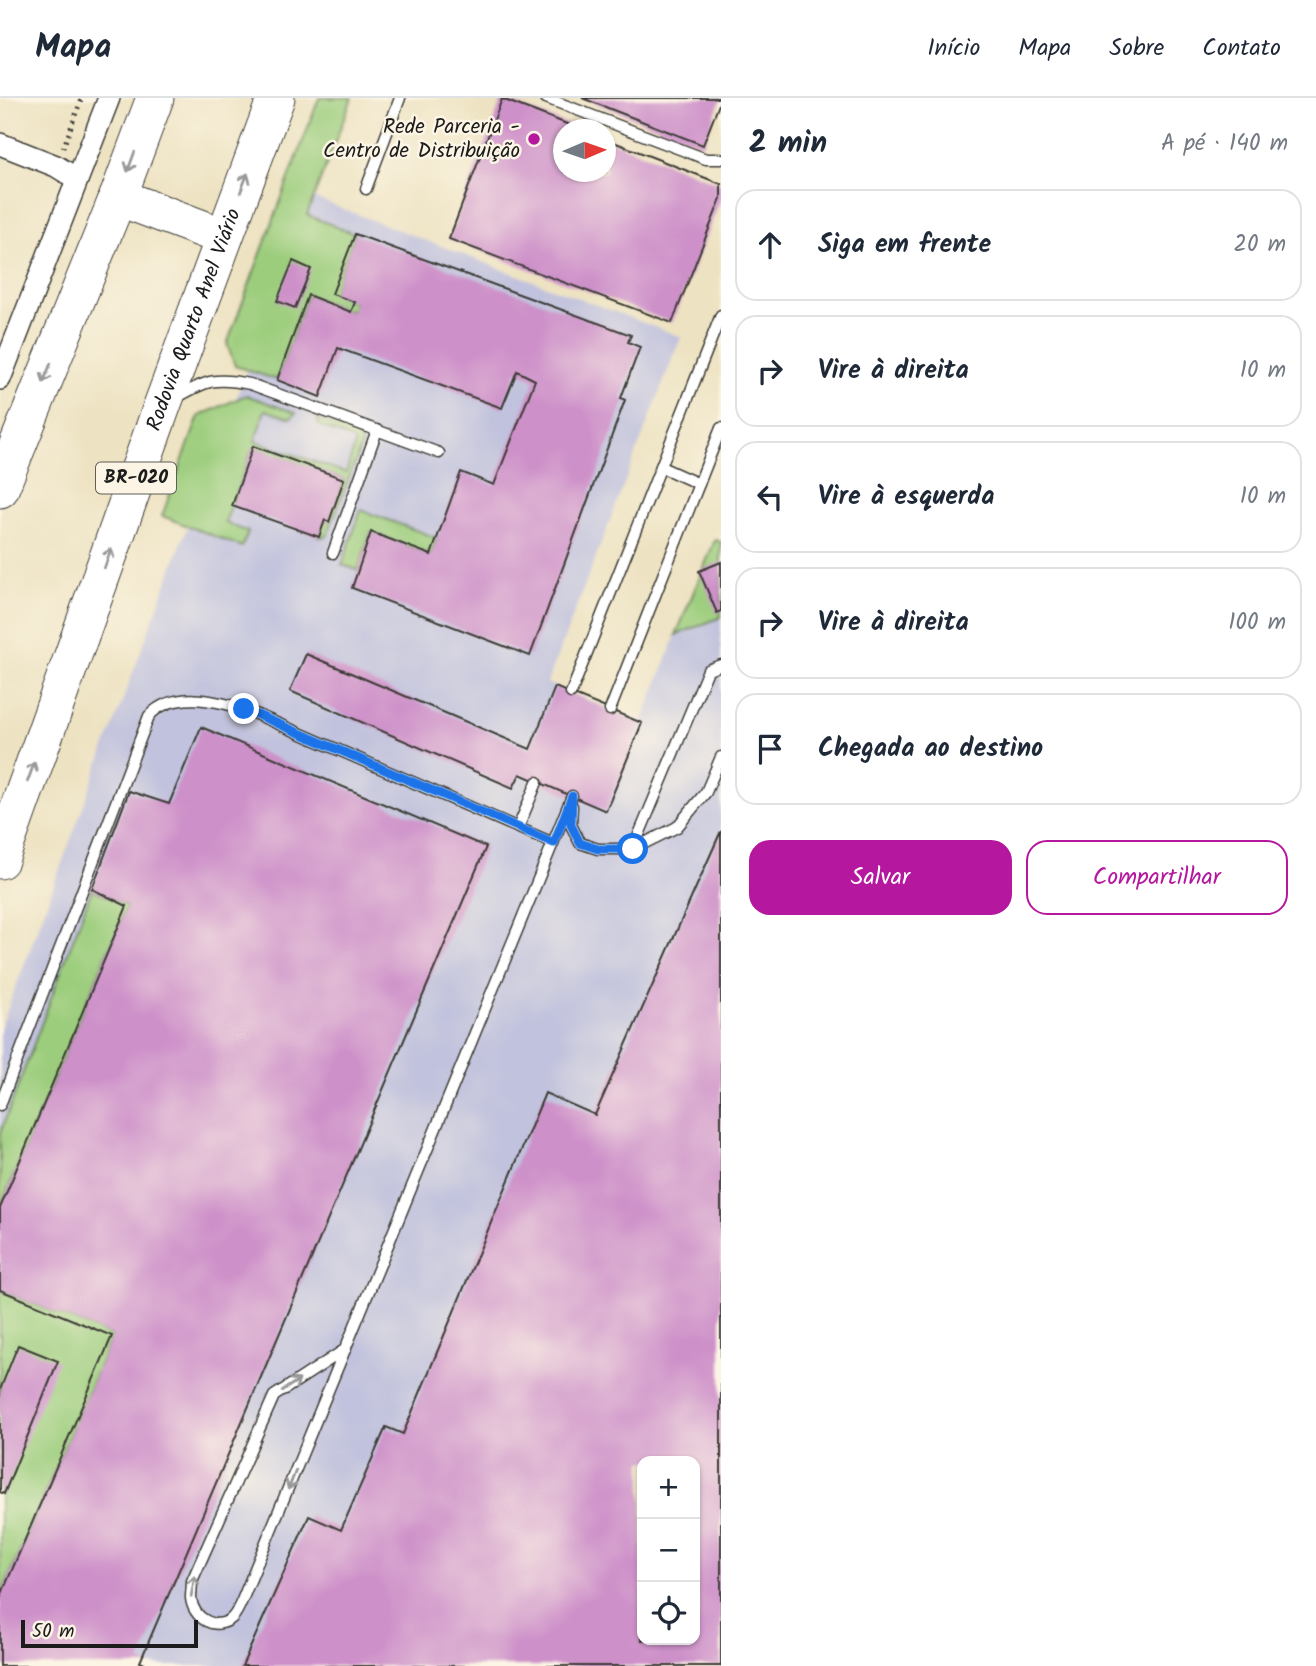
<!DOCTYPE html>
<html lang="pt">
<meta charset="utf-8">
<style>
body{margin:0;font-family:Kalam,sans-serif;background:#f2f2f3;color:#1f2937}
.controls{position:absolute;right:21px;bottom:21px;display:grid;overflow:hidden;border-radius:14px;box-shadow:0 2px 5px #0004}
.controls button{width:63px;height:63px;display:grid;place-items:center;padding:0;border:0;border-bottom:2px solid #e0e1e3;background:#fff;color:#1f2937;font:35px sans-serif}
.compass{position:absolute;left:553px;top:21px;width:63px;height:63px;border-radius:50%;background:#fff;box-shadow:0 2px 5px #0004;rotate:88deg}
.scale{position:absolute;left:21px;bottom:18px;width:177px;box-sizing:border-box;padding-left:7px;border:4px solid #1c1c1c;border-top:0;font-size:19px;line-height:24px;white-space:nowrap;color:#1c1c1c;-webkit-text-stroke:5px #fcf5e5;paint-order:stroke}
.stop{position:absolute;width:21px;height:21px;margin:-16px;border:5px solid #1a73e8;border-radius:50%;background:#fff}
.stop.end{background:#1a73e8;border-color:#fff;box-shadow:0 2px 7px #0008}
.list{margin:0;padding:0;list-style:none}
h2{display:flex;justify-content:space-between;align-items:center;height:91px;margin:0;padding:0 28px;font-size:30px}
h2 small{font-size:23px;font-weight:400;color:#747a83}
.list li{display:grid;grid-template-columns:46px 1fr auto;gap:21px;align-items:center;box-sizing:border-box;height:112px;margin:0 14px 14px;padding:0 14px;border:2px solid #e0e1e3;border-radius:21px}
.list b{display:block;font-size:26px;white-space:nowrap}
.list em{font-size:23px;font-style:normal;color:#747a83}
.actions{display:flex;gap:14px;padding:21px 28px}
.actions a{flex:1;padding:16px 0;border:2px solid #b5179e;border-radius:21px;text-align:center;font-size:24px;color:#b5179e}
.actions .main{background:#b5179e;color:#fff}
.icon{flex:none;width:38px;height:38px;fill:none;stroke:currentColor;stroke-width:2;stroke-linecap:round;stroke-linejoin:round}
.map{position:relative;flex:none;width:721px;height:1568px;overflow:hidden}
header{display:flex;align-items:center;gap:42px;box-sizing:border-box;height:98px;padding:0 35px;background:#fff;border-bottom:2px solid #e0e1e3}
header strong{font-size:33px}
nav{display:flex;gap:38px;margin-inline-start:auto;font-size:24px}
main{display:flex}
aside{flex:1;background:#fff}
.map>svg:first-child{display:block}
</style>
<header>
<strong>Mapa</strong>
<nav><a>Início</a><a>Mapa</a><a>Sobre</a><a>Contato</a></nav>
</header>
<main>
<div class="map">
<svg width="721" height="1568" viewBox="0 0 721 1568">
<rect width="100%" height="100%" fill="#fcf5e5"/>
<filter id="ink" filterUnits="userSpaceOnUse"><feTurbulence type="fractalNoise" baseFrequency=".0143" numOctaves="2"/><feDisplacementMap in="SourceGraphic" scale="14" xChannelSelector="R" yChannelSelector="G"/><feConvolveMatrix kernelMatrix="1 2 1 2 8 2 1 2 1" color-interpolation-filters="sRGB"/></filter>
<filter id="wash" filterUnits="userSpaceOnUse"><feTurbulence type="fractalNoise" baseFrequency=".00686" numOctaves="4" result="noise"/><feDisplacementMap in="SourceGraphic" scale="28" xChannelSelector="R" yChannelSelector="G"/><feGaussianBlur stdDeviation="1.57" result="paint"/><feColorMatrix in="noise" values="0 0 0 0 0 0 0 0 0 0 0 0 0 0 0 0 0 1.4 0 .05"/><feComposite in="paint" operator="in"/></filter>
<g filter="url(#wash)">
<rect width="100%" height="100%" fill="#ede2c1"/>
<path fill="#c1c2dd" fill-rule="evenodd" d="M314,100L681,239L547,585L642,624L676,537L721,519V1568H0V931L221,339ZM642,1363H695V1542H642Z"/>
<g fill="#9ccd7d" stroke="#5c744c" stroke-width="2">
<path d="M319,0H352L307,117L355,136L333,195L355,204L351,214L308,197L277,282L235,268L227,246Z"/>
<path d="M246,297L296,315L291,320L265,312L255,343L346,375L355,346L351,341L319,327L317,321L353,335L361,343V348L327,438L319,439L325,422L329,423L344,381L253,349L225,425L248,434L242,449L162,418L199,318Z"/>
<path d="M361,412L437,440L431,457L371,434L358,472L342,467Z"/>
<path d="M715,442L721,444V519L676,537Z"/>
<path d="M92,791L127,808L0,1110V1036Z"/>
<path d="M0,1192L112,1238L0,1500Z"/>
</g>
<g id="blocks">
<g fill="#cd90c9" fill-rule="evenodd">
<path d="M582,0H721V1L703,47Z"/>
<path d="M502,1L580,31L564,32V74H606V41L721,86V100L672,225L449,141Z"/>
<path d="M355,136L631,237L628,244L640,249L621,300L625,302L530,558L352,490L371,434L431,457L461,374L494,387L535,282L517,273L502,310L338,250L320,299L277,282L308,197L351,214L355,204L332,196Z"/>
<path d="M293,163L311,171L295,210L277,203Z"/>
<path d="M253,348L344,381L329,424L325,422L319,439L232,408Z"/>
<path d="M721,464V513L717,515L699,473Z"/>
<path d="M306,556L530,651L555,589L642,625L606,713L520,676L513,690L290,593Z"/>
<path d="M201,629L486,749L140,1564L149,1568H0V1500L112,1238L0,1192V1110L127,808L92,791L129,693L169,706Z"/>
<path d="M721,733V1568H242L309,1418L341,1432L386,1329L403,1336L545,995L595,1017ZM642,1363H695V1542H642Z"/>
<path d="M18,1247L58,1263L4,1396L0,1394V1292Z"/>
</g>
</g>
</g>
<g filter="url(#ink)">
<use href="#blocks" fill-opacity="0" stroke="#3b3a35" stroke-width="2"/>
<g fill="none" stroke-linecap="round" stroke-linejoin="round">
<defs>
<g id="lane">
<path d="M546,0L706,61H721"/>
<path d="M366,91L400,0"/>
<path d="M176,300C207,282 215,279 250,286L439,355"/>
<path d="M661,369L699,386"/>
<path d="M333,455L377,332"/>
<path d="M571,595L721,217"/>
<path d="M610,612L721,330"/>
<path d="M572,708L571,727L580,745L598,751H633L677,729L706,694L721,659"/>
<path d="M518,730L537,684"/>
<path d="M633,751L708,572L721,567"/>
<path d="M0,1007L149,618C173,592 214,602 244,611L553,745"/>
<path d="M346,1251L274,1298L192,1483C192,1488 191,1494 191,1500C193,1520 215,1534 232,1520C237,1515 240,1507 243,1500L553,745L572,698"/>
</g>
<g id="street">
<path d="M0,46L56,68L77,81"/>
<path d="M0,281L109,0"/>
</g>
<g id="highway">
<path d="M118,99L224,139"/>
<path d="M0,391L118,99L155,0"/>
<path id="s1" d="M0,762L162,308L276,0"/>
</g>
</defs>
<use href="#lane" stroke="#3b3a35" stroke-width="13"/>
<use href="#street" stroke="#3b3a35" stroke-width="24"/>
<use href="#highway" stroke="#3b3a35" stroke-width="39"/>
<path stroke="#3b3a35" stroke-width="4.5" stroke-dasharray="2 5" stroke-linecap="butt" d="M63,50L82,0"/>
<use href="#lane" stroke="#fff" stroke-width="10"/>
<use href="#street" stroke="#fff" stroke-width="21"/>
<use href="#highway" stroke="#fff" stroke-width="37"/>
</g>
<defs><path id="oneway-shaft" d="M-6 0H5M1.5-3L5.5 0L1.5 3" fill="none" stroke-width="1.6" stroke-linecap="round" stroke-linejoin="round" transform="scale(1.75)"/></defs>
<g stroke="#999">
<use href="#oneway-shaft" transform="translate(131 64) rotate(110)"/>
<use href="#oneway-shaft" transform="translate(244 85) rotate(-69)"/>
<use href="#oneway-shaft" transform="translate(47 275) rotate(112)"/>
<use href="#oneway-shaft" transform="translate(108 460) rotate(-70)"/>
<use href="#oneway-shaft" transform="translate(31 674) rotate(-70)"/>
<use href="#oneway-shaft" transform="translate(291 1287) rotate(-33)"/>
<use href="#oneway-shaft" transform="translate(292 1382) rotate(112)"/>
<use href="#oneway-shaft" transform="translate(193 1488) rotate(-80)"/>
</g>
</g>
<g fill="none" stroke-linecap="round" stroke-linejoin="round" filter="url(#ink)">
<path stroke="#1a73e8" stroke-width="9" d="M244,611L554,745L572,698L571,727L580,745L598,751H633"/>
</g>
<circle fill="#b5179e" stroke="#fcf5e5" stroke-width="2.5" cx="534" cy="41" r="7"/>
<g text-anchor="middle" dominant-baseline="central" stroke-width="5" stroke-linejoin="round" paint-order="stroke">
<rect fill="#fcf5e5" stroke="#5f5d58" stroke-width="2" x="96" y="364.5" width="80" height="31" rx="5"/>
<g font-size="19" font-weight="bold" fill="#1c1c1c">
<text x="136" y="380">BR-020</text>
</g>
<g font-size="21" fill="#1c1c1c" stroke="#fcf5e5" text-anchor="end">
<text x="520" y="29">Rede Parceria -<tspan x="520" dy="24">Centro de Distribuição</tspan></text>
</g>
<g font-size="21" fill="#1c1c1c" stroke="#fcf5e5">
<text stroke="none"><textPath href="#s1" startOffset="574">Rodovia Quarto Anel Viário</textPath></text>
</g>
</g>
</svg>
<div class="controls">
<button>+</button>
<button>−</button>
<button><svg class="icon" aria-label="locate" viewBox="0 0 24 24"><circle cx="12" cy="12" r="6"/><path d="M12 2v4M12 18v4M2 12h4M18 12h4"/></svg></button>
</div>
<svg class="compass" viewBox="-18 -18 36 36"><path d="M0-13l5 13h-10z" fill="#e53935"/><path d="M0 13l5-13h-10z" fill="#747a83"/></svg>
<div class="scale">50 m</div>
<div class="stop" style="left:633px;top:751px"></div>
<div class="stop end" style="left:244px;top:611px"></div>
</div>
<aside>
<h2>2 min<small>A pé · 140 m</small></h2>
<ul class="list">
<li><svg class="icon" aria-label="ahead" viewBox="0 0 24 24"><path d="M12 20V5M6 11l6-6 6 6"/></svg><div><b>Siga em frente</b></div><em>20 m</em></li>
<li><svg class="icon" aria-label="right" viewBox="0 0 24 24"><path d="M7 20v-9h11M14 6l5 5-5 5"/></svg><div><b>Vire à direita</b></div><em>10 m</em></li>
<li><svg class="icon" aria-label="left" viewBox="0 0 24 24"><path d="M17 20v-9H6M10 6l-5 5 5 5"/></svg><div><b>Vire à esquerda</b></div><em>10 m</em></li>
<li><svg class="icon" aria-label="right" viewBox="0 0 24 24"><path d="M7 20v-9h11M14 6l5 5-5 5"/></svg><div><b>Vire à direita</b></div><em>100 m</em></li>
<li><svg class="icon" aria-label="arrive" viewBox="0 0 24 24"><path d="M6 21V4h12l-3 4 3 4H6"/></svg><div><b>Chegada ao destino</b></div></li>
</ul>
<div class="actions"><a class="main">Salvar</a><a>Compartilhar</a></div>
</aside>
</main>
